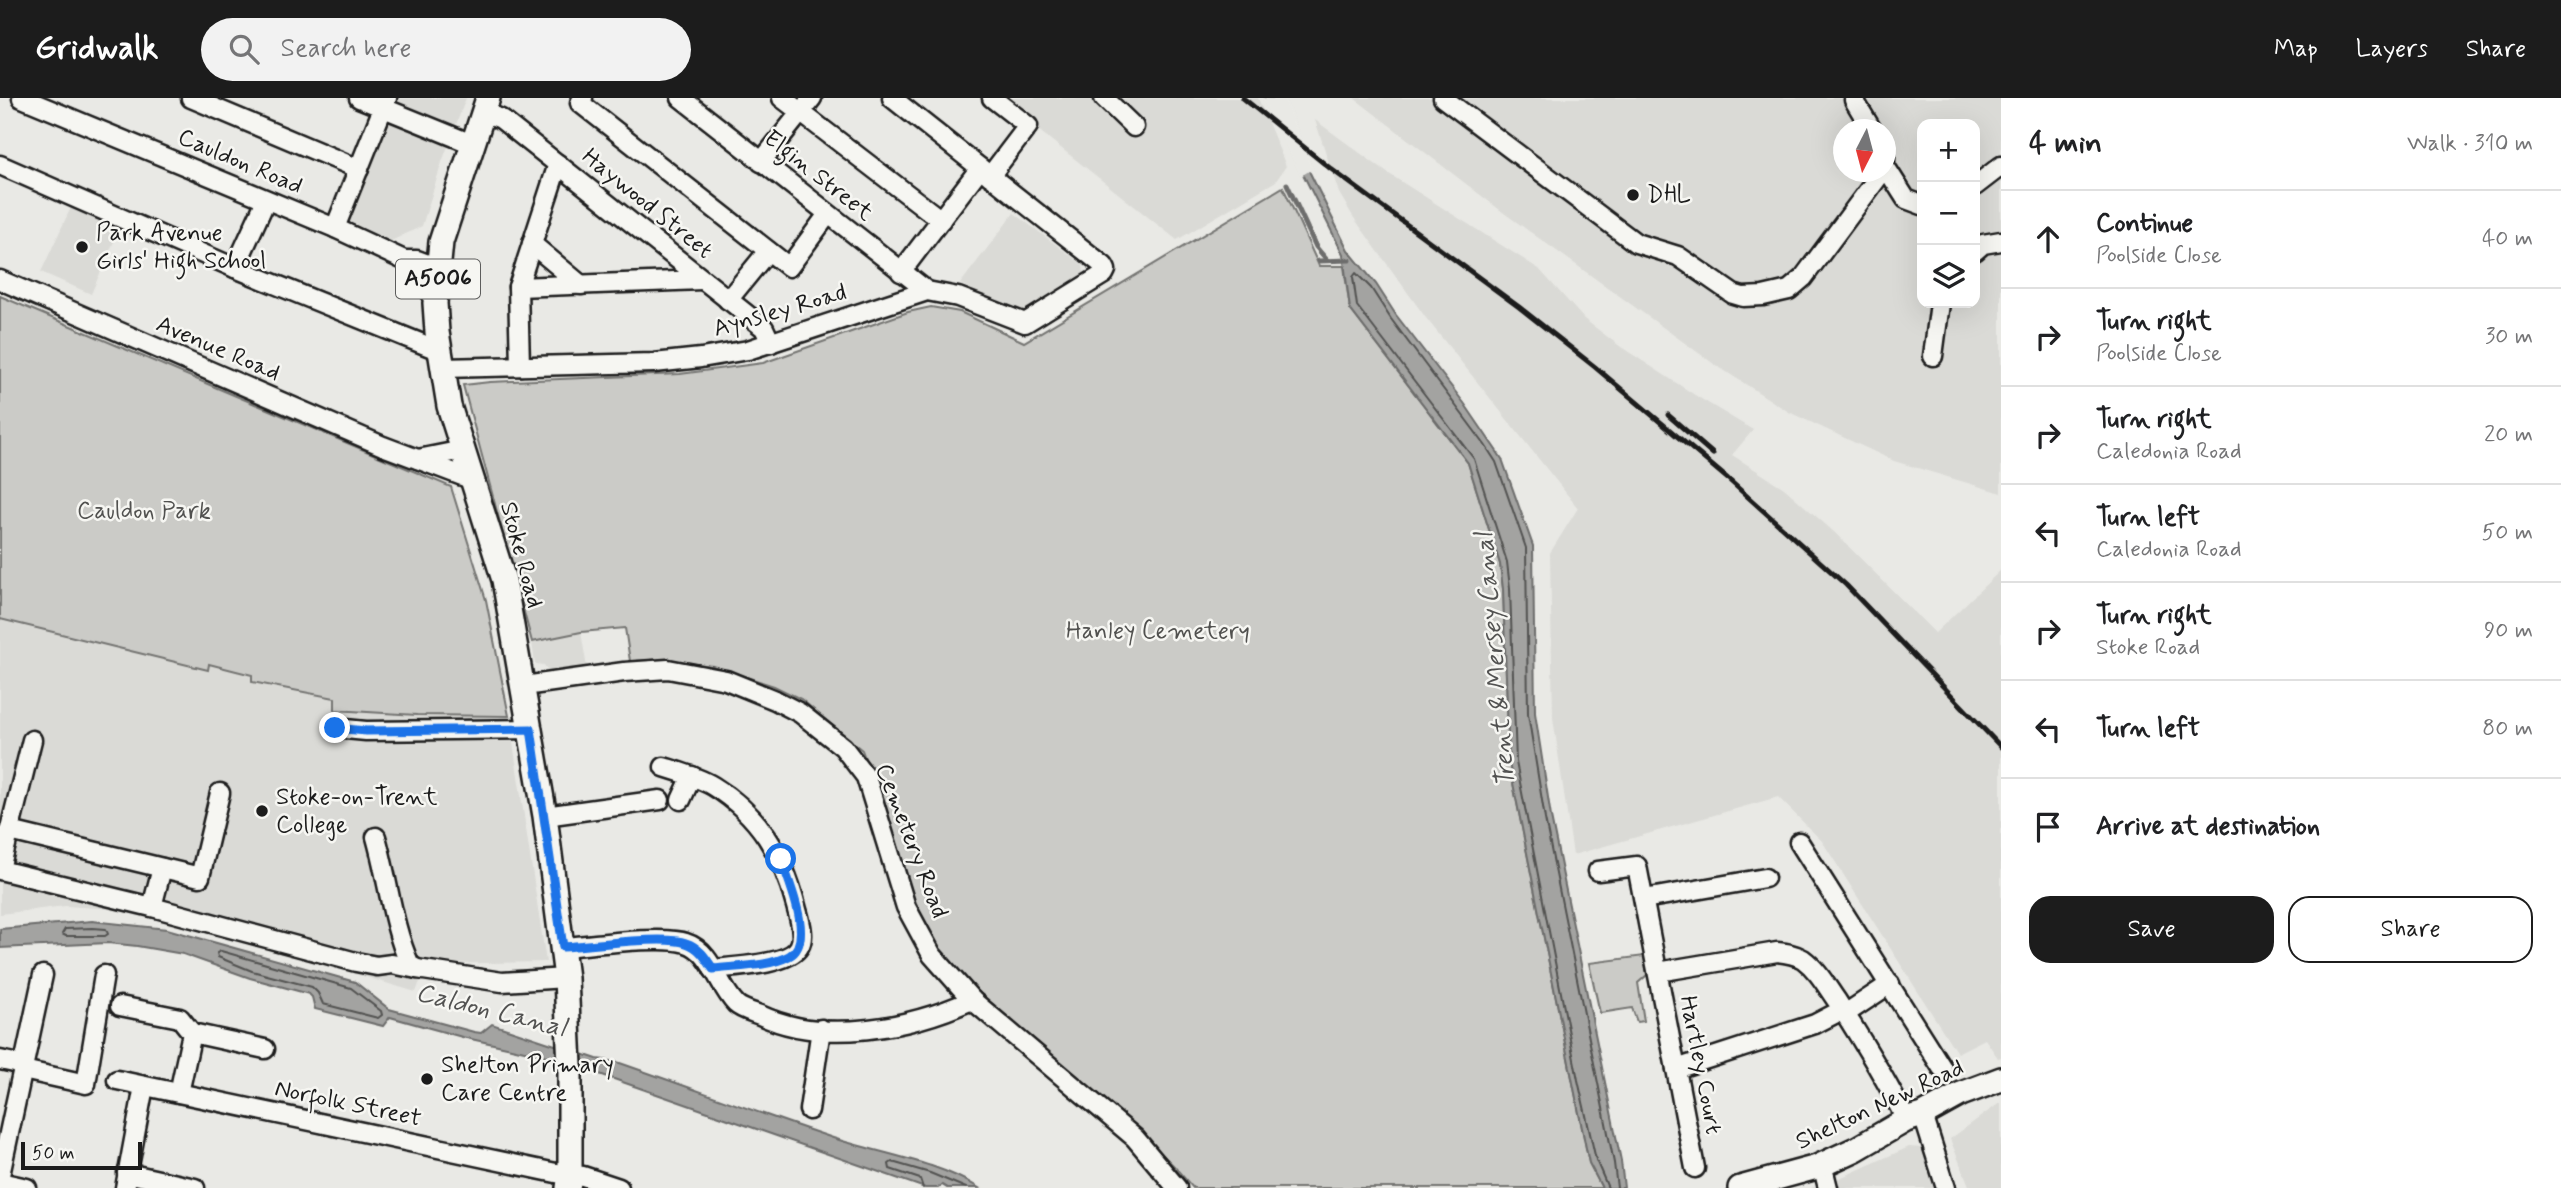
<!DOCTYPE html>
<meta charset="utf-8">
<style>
body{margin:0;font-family:Mynerve,sans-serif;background:#f2f2f2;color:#202124}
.controls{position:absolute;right:21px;top:21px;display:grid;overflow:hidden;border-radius:14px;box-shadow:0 7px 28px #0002}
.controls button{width:63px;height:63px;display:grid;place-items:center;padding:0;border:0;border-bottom:2px solid #e0e0e0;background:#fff;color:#202124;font:35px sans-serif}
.compass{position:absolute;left:1833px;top:21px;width:63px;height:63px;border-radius:50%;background:#fff;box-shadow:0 7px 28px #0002;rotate:186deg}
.scale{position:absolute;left:21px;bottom:18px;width:121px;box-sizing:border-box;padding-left:7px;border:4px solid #1c1c1c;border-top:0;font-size:19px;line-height:24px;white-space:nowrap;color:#1c1c1c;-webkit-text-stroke:5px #f6f6f2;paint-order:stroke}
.stop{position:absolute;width:21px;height:21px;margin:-16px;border:5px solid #1a73e8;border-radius:50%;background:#fff}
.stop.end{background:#1a73e8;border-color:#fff;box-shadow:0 2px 7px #0008}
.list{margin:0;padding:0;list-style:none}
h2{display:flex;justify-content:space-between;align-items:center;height:91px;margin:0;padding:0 28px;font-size:30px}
h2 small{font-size:23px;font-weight:400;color:#757577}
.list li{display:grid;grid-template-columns:46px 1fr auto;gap:21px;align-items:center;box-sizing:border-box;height:98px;padding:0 28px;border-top:2px solid #e0e0e0}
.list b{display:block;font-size:26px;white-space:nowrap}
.list p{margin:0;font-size:23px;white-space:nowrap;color:#757577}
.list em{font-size:23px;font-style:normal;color:#757577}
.actions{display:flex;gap:14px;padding:21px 28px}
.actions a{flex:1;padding:16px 0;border:2px solid #1c1c1c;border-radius:21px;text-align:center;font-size:24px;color:#1c1c1c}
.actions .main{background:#1c1c1c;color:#fff}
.icon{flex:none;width:38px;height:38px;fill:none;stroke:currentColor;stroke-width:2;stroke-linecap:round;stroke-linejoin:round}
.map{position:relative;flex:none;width:2001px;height:1090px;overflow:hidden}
header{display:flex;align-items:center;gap:42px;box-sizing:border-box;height:98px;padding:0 35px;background:#1c1c1c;color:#fff}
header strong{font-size:33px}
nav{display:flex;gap:38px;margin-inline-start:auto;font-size:24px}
.search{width:490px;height:63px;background:#f2f2f2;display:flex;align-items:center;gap:18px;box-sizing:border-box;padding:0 24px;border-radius:38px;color:#757577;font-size:26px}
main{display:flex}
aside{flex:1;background:#fff}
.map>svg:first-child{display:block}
</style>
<header>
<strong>Gridwalk</strong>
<div class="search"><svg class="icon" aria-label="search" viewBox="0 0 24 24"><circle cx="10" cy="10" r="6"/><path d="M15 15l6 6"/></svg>Search here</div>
<nav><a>Map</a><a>Layers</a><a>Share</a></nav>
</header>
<main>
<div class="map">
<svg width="2001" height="1090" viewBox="0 0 2001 1090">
<rect width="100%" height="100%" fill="#e9e9e5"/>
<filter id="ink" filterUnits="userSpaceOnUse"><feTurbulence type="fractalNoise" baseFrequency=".0143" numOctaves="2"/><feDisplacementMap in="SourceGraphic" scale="14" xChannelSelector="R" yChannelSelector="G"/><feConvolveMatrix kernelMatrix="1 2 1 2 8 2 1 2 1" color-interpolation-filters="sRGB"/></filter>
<g filter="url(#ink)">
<g fill="#dadad6" fill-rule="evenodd">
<path d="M391,0H466L442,64L422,128L391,143L346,122Z"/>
<path d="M998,0H1258L1286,68L1276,83L1177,142Z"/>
<path d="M1354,0H2001V395L1894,363L1789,314L1714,266L1504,115ZM1922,26H1975V205H1922ZM1843,32H1885V74H1843Z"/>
<path d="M1315,22L1386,74L1539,171L1584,221L1621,249L1698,299L1753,332L1732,357L1784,390L1834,434L1935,535L2001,472V959L1998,960L1985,941L1957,955L1822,743L1778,699L1573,757L1553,620L1550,455L1578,410L1426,220L1354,120L1339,95Z"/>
<path d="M73,105L122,125L91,196L41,174Z"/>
<path d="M1014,115L1083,167L1084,177L1020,214L960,186Z"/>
<path d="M0,521L207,572L209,566L252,578L275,589L335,600V612L417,617L509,618L546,864L427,866L416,894L175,822L132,812L65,808L0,816Z"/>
<path d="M581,534L587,570L551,577L544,567L535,566L532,544Z"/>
<path d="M2001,1004V1090H1970L1950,1041Z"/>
<path d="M1909,1049L1922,1050L1934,1090H1811L1831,1084Z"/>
</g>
<g fill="#cbcbc7" stroke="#747472" stroke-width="2">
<path d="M1283,89L1319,168H1344L1350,211L1468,365L1500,466L1503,491L1509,665L1589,1065L1602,1090H1193L1173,1067L1114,1010L969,886L947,860L927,833L911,801L885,715L862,652L801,601L774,588L713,568L662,562L630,563L625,530L581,534L532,544L463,287L490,284L680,276L763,265L908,214L931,209L960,214L1024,244Z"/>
<path d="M0,198L451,389L486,502L509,618L417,617L335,612V600L252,584V577L209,566L208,572L0,521Z"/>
<path d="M1644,858L1647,877L1638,885L1644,923L1637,924L1632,910L1600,915L1589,865Z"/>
</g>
<g fill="#a3a3a1" stroke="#6d6d6c" stroke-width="2">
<path d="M1265,0H1281L1310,75L1348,152L1376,186L1396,217L1464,305L1502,361L1533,448L1535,615L1551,719L1621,1063L1624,1090H1602L1589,1065L1509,665L1503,491L1500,466L1468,365L1350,211L1343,156Z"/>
<path d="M92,823L167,831L355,884L389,911L474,934L481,935L492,926L597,961L617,964C689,989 761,1016 833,1040C882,1056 936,1063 979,1090H947L942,1087L938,1090H925L551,959L462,939L390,919L383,928L315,911L312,899L309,896L250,880L183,856L137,848L108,845L0,850V831Z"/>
</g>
<path fill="#e9e9e5" d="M1262,0L1285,1L1315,77L1309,73L1301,78Z"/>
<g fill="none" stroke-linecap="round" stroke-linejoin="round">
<g stroke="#525251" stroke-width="2">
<path d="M93,830L106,831L108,836L105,838H66L62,836L65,831Z"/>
<path d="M221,853L351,890L381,913L382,917L378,920L323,906L318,895L312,889L252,873L218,859L217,855Z"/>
<path d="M923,1090L920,1081L890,1071L889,1066L892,1064L930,1075L966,1090"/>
<path d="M1608,1090L1596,1062L1578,982L1516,664L1510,490L1507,464L1474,361L1357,208L1353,179L1356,175L1371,190L1391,221L1485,347L1496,364L1526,450L1528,616L1545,721L1614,1065L1617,1090"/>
</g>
<g stroke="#6d6d6c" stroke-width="5">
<path d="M1287,86L1316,149L1327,162"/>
<path d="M1319,163L1349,162"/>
</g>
<defs>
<g id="minor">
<path d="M22,0L335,130L404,162H417L438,170"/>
<path d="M191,0L359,71"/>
<path d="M359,0L472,46"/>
<path d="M583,0L580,5L789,169L828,116"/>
<path d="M681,0L927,193"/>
<path d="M782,0L941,122"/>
<path d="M1104,0L1134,29"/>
<path d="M1443,0L1636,145L1678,158L1733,196L1743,199L1763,198L1789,192L1803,180L1882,74"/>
<path d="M1854,2L1872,32"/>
<path d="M484,14L501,21L764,230L771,245"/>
<path d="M1885,53V68L1906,101L1922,107"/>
<path d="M761,64L812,0"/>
<path d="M558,66L518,189L702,182"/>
<path d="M0,67L235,170L440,253"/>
<path d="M990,78L1028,28L992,0"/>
<path d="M1975,88L2001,68"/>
<path d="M335,130L387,0"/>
<path d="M532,146L581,187"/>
<path d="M1975,153L1983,146L2001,143"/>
<path d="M235,170L266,102"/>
<path d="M901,174L980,70"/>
<path d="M0,182L383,348L473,382"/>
<path d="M518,189L520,268"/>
<path d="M728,202L768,153"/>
<path d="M1933,258L1940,205"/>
<path d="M442,270L654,265L701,260L748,252L927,193L958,199L1025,225L1104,176L1106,172L1104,168L892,0"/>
<path d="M418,361L463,352"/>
<path d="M524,588L624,574L668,571L726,582L775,602L800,615L843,649L866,679L906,809L932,857L972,902L1135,1040L1177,1090"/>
<path d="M335,630L366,633L531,631"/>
<path d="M664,669C680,674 698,679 713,688C759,716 783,757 796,808C799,820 806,838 799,849C789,867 732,869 713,871"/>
<path d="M681,702L692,678"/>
<path d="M545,718L660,702"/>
<path d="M10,733L200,779L220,695"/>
<path d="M376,739C388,781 392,827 410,867L417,871L502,884L566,880"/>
<path d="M1799,744L1942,970"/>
<path d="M0,771L32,642"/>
<path d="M0,772L152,809L162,770"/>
<path d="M1598,773L1637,768L1695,1070"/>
<path d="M1644,801L1765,780"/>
<path d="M152,809L356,864L377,868L392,866L417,871"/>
<path d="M563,849C591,847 663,837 686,845C712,853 718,888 736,906C741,911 752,914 760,917C824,947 910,930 972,902"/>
<path d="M1658,874L1777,854C1786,855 1795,856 1803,861C1818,872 1827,889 1837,903C1862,942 1886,981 1906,1022"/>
<path d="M120,908L180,920L192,935"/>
<path d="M1845,916L1890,886"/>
<path d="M0,962L24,967"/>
<path d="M1676,971L1815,926L1842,912"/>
<path d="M23,972L86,986L104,877"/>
<path d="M117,982L556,1075L583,1078L619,1090"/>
<path d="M179,995L192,935L265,951"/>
<path d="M809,1012L821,931"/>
<path d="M1923,1017L1946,1090"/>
<path d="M1822,1066L1828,1090"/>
<path d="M127,1075L195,1090"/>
<path d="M0,1077L43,877"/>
<path d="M0,1084L27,1090"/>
<path d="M125,1090L144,988"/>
</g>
<g id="major">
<path d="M488,0L441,144L435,205L437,234L449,308L504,482L545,718L566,880L570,968V1076L568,1090"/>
<path d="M1740,1090L1817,1069L1856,1051L1906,1022L1923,1017L1961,996L2001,981"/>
</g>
</defs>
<use href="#minor" stroke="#1c1c1c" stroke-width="23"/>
<use href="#major" stroke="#1c1c1c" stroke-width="28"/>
<use href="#minor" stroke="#f6f6f2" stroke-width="18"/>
<use href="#major" stroke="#f6f6f2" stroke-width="23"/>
<g stroke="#1c1c1c" stroke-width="5">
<path d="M1243,0L1331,71L1519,209L1595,269L1728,381L1846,487L2001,649"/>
<path d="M1668,317L1713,356"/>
</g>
</g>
</g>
<g fill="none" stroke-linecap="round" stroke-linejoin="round" filter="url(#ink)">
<path stroke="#1a73e8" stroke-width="9" d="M335,630L366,633L531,631L563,849C591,848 663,837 686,845C699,849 706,860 713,871C737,868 768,869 789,858C816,844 788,782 781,761"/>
</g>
<g fill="#1c1c1c" stroke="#f6f6f2" stroke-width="2.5">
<circle cx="1633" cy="97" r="7"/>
<circle cx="82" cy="149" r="7"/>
<circle cx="262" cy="713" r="7"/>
<circle cx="427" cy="981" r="7"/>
</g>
<g text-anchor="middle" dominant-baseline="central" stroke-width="5" stroke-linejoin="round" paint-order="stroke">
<rect fill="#f6f6f2" stroke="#5d5d5c" stroke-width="2" x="396" y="161.5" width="84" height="39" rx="5"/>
<g font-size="23" font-weight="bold" fill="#1c1c1c">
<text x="438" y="181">A5006</text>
</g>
<g font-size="24" fill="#1c1c1c" stroke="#f6f6f2">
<text transform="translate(240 64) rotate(23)">Cauldon Road</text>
<text transform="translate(818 78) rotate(38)">Elgin Street</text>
<text transform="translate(647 106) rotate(39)">Haywood Street</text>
<text transform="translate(780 213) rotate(-16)">Aynsley Road</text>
<text transform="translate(218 251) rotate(23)">Avenue Road</text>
<text transform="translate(521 457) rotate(75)">Stoke Road</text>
<text transform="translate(911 743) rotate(69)">Cemetery Road</text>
<text transform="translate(1700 967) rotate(79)">Hartley Court</text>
<text transform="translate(348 1006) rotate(12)">Norfolk Street</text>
<text transform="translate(1880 1007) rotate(-25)">Shelton New Road</text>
</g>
<g font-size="24" fill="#1c1c1c" stroke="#f6f6f2" text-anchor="start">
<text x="1647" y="97">DHL</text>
<text x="96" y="135">Park Avenue<tspan x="96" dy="28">Girls' High School</tspan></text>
<text x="276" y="699">Stoke-on-Trent<tspan x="276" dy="28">College</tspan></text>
<text x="441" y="967">Shelton Primary<tspan x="441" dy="28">Care Centre</tspan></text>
</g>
<g font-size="24" fill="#51514f" stroke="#f6f6f2">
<text x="144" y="413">Cauldon Park</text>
<text x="1158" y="533">Hanley Cemetery</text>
</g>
<g font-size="26" font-style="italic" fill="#525251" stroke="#f6f6f2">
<text transform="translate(1496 562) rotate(-95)">Trent &amp; Mersey Canal</text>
<text transform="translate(491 913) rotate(14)">Caldon Canal</text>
</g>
</g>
</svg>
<div class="controls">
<button>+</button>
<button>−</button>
<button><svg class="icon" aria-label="layers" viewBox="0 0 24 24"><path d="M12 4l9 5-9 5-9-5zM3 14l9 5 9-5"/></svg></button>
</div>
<svg class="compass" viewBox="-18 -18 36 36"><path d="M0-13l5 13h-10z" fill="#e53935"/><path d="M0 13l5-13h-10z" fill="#757577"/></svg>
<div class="scale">50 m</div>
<div class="stop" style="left:781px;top:761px"></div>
<div class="stop end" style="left:335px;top:630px"></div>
</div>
<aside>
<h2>4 min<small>Walk · 310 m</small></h2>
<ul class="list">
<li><svg class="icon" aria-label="ahead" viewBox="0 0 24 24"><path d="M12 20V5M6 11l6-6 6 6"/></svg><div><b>Continue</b><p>Poolside Close</p></div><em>40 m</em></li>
<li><svg class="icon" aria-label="right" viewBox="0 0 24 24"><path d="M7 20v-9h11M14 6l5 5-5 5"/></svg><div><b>Turn right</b><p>Poolside Close</p></div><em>30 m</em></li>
<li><svg class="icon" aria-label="right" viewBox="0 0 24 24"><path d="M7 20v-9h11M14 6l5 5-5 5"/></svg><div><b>Turn right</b><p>Caledonia Road</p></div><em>20 m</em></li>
<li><svg class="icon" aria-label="left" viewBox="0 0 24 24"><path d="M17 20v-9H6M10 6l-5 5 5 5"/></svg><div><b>Turn left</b><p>Caledonia Road</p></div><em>50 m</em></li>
<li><svg class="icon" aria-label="right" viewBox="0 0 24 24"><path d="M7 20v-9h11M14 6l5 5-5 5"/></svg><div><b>Turn right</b><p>Stoke Road</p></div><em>90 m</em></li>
<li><svg class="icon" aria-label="left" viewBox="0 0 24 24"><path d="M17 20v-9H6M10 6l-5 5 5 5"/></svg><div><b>Turn left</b></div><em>80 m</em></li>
<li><svg class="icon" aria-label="arrive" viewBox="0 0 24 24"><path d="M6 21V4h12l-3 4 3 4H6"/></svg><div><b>Arrive at destination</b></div></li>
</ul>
<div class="actions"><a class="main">Save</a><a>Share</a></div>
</aside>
</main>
